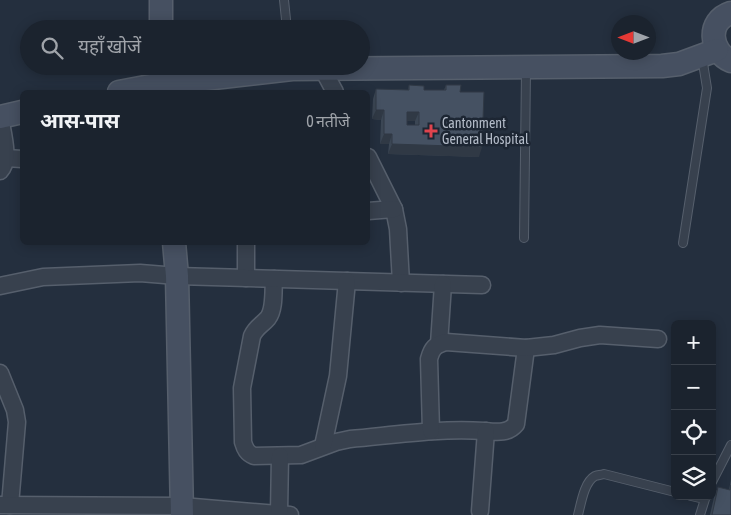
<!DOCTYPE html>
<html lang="hi">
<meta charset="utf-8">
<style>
body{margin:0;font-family:"Asap Condensed","Noto Sans Devanagari",sans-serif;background:#282f3a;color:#f1f3f6}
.controls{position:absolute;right:15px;bottom:15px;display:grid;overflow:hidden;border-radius:8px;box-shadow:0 2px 12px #0003}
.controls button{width:45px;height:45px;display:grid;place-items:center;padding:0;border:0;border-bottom:1px solid #39404a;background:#1b232e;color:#f1f3f6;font:25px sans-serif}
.compass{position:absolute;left:611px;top:15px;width:45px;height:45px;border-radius:50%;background:#1b232e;box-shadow:0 2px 12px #0003;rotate:270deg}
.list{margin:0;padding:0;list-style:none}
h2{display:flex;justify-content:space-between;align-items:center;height:65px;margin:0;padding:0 20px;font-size:21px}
h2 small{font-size:16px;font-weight:400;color:#a0a4aa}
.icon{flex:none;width:28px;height:28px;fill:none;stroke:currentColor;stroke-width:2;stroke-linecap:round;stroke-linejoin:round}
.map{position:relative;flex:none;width:731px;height:515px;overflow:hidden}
.search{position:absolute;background:#1b232e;box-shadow:0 2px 12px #0003;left:20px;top:20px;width:350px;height:55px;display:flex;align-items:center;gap:12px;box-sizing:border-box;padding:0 18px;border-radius:28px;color:#a0a4aa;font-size:19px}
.panel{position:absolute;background:#1b232e;box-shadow:0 2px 12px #0003;left:20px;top:90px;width:350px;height:155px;border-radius:8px}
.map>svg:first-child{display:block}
</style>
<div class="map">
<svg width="731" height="515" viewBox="0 0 731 515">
<rect width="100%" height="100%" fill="#242f3e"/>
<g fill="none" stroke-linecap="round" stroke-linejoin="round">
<defs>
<g id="lane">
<path d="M284,0L287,29"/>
<path d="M524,238L526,70"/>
<path d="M683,243L707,88L702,57"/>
<path d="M712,482L731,445"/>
<path d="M691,496L704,499"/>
<path d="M578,515C581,504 584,482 595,476C598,475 601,475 604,474L675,492"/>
<path d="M700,515L706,496"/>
</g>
<g id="street">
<path d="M322,68L335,92"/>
<path d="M368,157L394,209L398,229L401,283"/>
<path d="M6,158L22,159"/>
<path d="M0,171C11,160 2,131 0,117"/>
<path d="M368,211L394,209"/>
<path d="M246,278V242"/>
<path d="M274,279C273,290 275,309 268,318C262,325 256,327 252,336L242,388L243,442C245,449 247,453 254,456L301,455L336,442L350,439C395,435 439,428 484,431C496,432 508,434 516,424L526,348"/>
<path d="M0,286L43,277L140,273L177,276L482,285"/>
<path d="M439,344L443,284"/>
<path d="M0,373L15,410L17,422L10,505"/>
<path d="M431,431L429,359C432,348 435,345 446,342L526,348L554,345L580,338L600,335L658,339"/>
<path d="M323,446L338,376L347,281"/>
<path d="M0,505L182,506L290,515"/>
<path d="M480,511L486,431"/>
<path d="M279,513L280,456"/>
</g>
<g id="secondary">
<path d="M731,13C706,21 710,52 731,61"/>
<path d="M161,29V0"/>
<path d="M119,92L161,84L292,69L662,66L679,64L717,50"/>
<path d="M0,117L22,112"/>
<path d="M174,242L177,276L182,515"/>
</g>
</defs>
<use href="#lane" stroke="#565f6c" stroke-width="10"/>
<use href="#street" stroke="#565f6c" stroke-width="19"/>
<use href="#secondary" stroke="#565f6c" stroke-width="25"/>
<use href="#lane" stroke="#38414e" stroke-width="8"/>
<use href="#street" stroke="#38414e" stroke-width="16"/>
<use href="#secondary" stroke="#465061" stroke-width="22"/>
</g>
<g fill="#3b4654" fill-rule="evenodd">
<path d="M409,85L424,90H444L446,85L460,92L479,157L388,154L389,144H380L381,120L372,119L373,99L376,89L408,90ZM407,121H415V125H407Z"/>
<path d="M731,479V515H710L714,497L718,487L729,490Z"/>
</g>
<g fill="#303945">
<path d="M376,110H384L381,120L372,119Z"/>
<path d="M407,112H419L415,121H403Z"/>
<path d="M384,134H392L389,144H380Z"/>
<path d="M392,144L482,147L479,157L388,154Z"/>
</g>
<g fill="#455162" stroke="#303945" fill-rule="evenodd">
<path d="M409,85L424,86V90H446V85H461L460,92H484L482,147L392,144V134H384V110H376V89L409,90ZM407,112H419V125H407Z"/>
<path d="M731,485V515H712L718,487L730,490Z"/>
</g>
<path fill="#e0444e" stroke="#1d2633" stroke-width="2" d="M428.5 123.5h5v5h5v5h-5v5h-5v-5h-5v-5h5z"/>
<g text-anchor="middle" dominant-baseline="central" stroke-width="5" stroke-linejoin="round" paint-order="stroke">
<g font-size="14" fill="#b4bcc9" stroke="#1d2633" text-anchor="start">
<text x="442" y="123">Cantonment<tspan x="442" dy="16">General Hospital</tspan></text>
</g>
</g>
</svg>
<div class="controls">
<button>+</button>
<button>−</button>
<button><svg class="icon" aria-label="locate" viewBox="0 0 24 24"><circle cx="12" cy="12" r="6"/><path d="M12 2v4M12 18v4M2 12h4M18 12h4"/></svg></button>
<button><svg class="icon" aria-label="layers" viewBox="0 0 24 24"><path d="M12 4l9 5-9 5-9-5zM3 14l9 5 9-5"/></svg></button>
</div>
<svg class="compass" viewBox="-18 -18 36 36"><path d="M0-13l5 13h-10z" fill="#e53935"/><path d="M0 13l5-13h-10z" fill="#a0a4aa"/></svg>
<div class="search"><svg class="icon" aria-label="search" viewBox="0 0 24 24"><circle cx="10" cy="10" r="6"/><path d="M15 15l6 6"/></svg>यहाँ खोजें</div>
<section class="panel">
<h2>आस-पास<small>0 नतीजे</small></h2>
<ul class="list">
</ul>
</section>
</div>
